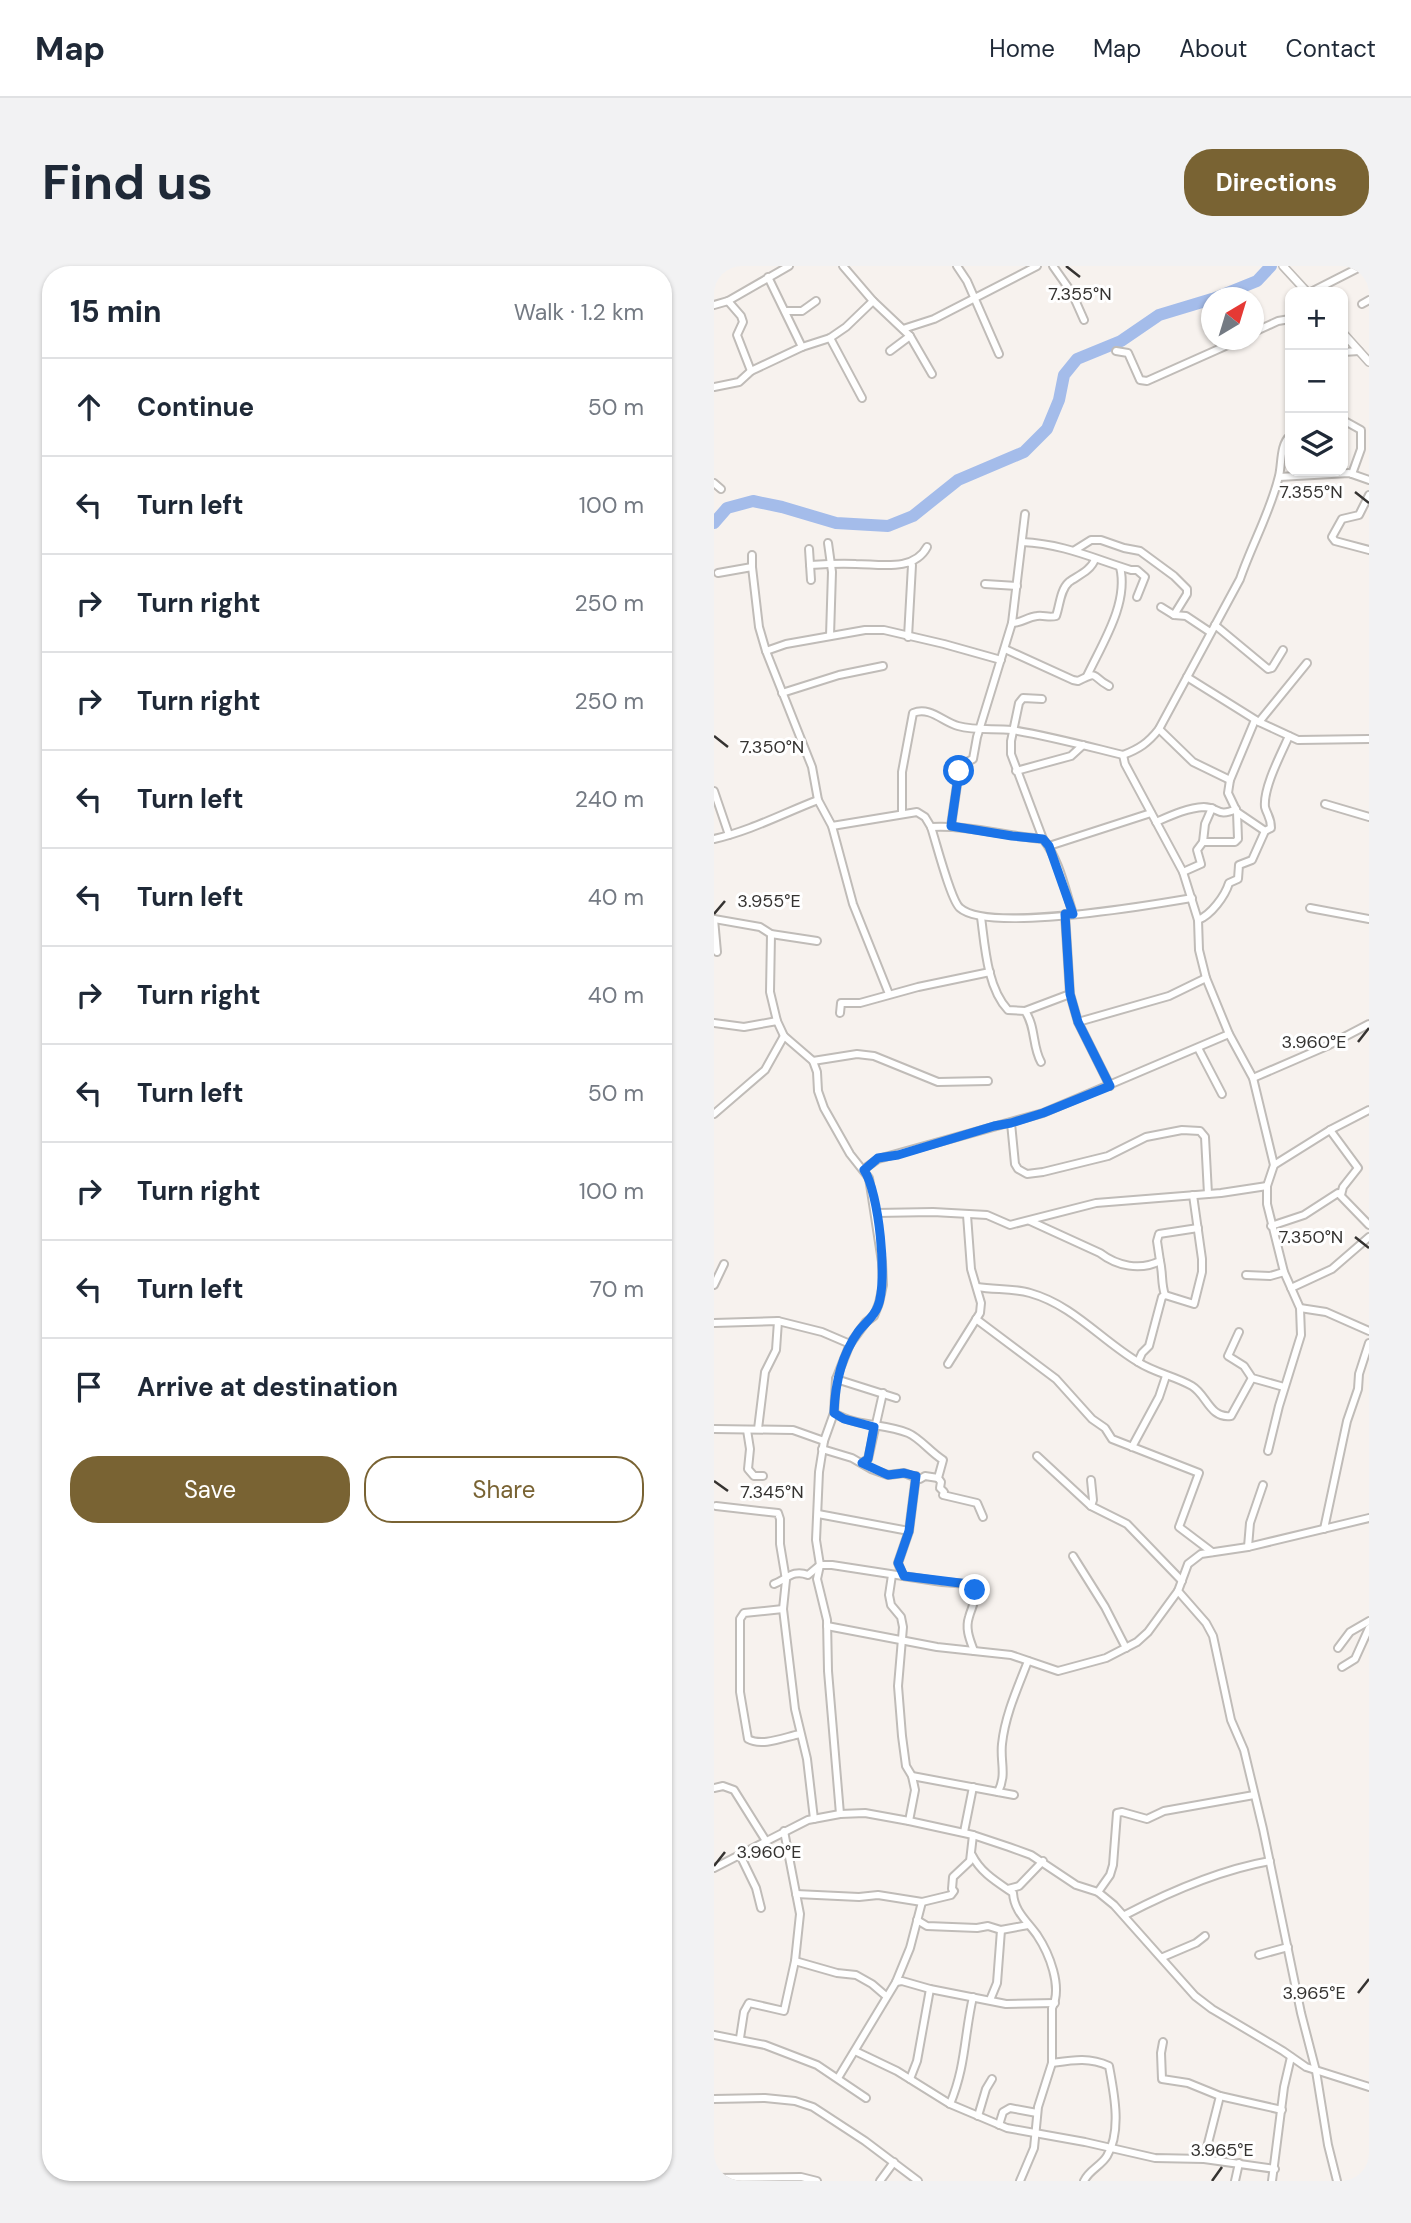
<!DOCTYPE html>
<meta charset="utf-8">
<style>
body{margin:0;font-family:"DM Sans",sans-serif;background:#f2f2f3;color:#1f2937}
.controls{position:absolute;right:21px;top:21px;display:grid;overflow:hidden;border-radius:14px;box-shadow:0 2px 5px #0004}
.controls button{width:63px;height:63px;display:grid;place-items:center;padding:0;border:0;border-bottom:2px solid #e0e1e3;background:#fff;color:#1f2937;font:35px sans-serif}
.compass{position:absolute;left:487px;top:21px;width:63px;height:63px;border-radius:50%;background:#fff;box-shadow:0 2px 5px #0004;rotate:38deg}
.stop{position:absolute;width:21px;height:21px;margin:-16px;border:5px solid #1a73e8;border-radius:50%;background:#fff}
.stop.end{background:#1a73e8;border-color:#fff;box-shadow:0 2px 7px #0008}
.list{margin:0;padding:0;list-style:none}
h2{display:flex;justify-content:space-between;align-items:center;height:91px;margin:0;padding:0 28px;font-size:30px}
h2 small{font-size:23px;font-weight:400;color:#747a83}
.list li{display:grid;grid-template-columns:46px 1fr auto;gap:21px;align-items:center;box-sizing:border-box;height:98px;padding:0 28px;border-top:2px solid #e0e1e3}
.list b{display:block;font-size:26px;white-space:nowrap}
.list em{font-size:23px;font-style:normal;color:#747a83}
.actions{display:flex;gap:14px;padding:21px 28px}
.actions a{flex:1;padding:16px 0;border:2px solid #796333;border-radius:28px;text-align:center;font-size:24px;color:#796333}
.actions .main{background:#796333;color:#fff}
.icon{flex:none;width:38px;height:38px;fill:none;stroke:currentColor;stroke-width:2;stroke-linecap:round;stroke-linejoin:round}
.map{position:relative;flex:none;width:655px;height:1915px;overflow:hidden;border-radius:28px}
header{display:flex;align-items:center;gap:42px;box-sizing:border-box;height:98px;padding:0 35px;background:#fff;border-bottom:2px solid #e0e1e3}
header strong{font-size:33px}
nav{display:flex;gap:38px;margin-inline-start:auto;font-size:24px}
.intro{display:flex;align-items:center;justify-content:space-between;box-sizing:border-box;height:168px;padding:0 42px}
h1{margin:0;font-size:49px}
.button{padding:18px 32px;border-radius:28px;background:#796333;color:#fff;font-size:24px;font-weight:700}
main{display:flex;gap:42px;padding:0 42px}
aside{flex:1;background:#fff;border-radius:28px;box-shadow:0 2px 5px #0004}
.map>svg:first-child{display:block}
</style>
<header>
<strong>Map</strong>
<nav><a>Home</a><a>Map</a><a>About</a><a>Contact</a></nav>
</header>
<div class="intro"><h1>Find us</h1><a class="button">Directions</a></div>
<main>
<aside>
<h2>15 min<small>Walk · 1.2 km</small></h2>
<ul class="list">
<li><svg class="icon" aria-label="ahead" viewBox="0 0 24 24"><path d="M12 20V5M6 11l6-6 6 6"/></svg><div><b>Continue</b></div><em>50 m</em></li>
<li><svg class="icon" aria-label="left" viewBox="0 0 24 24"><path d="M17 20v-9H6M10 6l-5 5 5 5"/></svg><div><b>Turn left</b></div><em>100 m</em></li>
<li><svg class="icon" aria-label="right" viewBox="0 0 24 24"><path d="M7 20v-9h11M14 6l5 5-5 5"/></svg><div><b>Turn right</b></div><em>250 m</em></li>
<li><svg class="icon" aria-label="right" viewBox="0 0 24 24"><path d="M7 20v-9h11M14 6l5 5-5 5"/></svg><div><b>Turn right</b></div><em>250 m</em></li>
<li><svg class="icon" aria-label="left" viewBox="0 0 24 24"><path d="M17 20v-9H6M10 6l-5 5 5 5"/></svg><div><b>Turn left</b></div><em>240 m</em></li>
<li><svg class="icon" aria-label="left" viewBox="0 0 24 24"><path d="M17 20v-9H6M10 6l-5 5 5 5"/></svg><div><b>Turn left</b></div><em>40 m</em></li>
<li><svg class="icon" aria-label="right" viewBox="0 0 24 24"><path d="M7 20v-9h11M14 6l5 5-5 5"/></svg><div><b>Turn right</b></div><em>40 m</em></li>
<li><svg class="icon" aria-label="left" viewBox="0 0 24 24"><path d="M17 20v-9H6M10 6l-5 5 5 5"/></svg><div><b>Turn left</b></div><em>50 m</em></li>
<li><svg class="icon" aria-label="right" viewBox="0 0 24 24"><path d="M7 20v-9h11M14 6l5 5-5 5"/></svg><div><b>Turn right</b></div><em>100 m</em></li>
<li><svg class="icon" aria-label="left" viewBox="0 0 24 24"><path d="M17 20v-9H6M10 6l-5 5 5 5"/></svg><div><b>Turn left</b></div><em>70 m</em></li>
<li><svg class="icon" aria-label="arrive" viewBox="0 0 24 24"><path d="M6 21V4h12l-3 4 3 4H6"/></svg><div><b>Arrive at destination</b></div></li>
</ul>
<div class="actions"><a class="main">Save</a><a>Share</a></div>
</aside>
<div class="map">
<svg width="655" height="1915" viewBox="0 0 655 1915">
<rect width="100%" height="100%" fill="#f7f2ee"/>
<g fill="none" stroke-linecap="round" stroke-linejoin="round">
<g stroke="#a4bcea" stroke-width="12">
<path d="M501,32L543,15L557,0"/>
<path d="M0,257L13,242L39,235L68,241L122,257L174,260L199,250L244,214L310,186L333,163L345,134L350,109L363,93L407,75L445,49L498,33"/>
</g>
<defs>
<g id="minor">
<path d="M129,0L159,35L196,70L218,108"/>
<path d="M243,0L253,15L285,88"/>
<path d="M339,0L358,27L370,54"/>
<path d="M54,11L88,81"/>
<path d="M597,26L648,0"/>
<path d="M14,35L27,50L29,56L23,69L37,105"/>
<path d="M648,38L655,34"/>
<path d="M0,39L14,35L75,0"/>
<path d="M71,45H88L102,35"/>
<path d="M189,63L220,53L323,0"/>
<path d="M540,66L564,55L576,53"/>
<path d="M116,72L148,132"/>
<path d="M176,85L196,70"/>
<path d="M402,85L414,87L426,114L433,115L525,74"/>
<path d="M629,86L645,85"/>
<path d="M0,121L25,116L37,105L88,81L116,72L132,61L159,35"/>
<path d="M629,154L647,164V183L638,208"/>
<path d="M565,211L635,207L655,214"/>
<path d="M0,217L7,223"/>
<path d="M655,229L645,249L628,253L618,271L621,275L655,284"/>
<path d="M308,276C350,278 378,292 417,304H423L431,311L423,331"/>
<path d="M114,277L118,306L116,370"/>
<path d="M95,283L97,314"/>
<path d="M361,284L377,274H387L410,282L426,285L460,310L473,323V328L460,349"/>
<path d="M38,289V301L45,361L52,385L98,501L104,534L118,560L139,638L175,728"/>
<path d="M96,299C111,298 126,297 142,298C165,298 200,306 213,281"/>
<path d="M4,307L38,301"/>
<path d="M271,318L303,320"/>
<path d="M447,341L460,349L472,350L496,366"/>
<path d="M298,357C308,357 313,351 323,350C330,349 335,352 342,350C346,339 346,324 355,316C363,310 377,305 381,293"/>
<path d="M501,359L554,403L558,402L569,384"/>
<path d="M194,371L198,299L196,297"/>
<path d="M291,383L359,414L364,415C386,404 376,410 395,420"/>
<path d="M52,385L72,378L151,364H170L230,378L287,394"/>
<path d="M373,410C388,378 415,337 406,301"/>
<path d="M473,411L545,456L584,474L655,473"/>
<path d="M68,427L125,409L169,400"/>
<path d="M328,433L309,432L305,437L297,475V488L329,573C345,593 351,623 359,648"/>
<path d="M541,454L516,514L514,527L523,546L551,565"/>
<path d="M545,456L593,397"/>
<path d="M445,463L479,496L516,514"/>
<path d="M409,489L411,498L469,606L484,654L485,684L492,712L515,768L539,812L560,899L553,920V938L570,1006L586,1042L587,1069L565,1140L554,1185"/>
<path d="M302,505L357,490L369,479"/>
<path d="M0,525L15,569"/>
<path d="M611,538L655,551"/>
<path d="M188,547V506L199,447C216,440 229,456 244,460C262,465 280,462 298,464C335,470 372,480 409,489C425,483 434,477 445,463L526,313C538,278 556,247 565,210C568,198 566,178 576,170"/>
<path d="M442,556C458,549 473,542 490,541C505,541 503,552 522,543"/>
<path d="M118,560L203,546L211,551L217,561C222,576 237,635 246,642C274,667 437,639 478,632"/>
<path d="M237,560L245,505L249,498L259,493L263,471L298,357L311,248"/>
<path d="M217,561C255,559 291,570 329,573"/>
<path d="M0,573C36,565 70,547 104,534"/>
<path d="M489,576H521L524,573L523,546"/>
<path d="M335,580L437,547"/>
<path d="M469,606L487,598L483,584L489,576L491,558L498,542"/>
<path d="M596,642L655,653"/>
<path d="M351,648L356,728L364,756L396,820"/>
<path d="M267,651C271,681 273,721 294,744L311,745C322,761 318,780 327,796"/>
<path d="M0,653L46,661L57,668L103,675"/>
<path d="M0,653L3,686"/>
<path d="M484,654C497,649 511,630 515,617L524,613L525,599L538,594L551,565L557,562C557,551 553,549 551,541C549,522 567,488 575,470"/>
<path d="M57,668L56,726L63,755L70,770L99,795L103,806L104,825L110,842L136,888L155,912L168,996L169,1019L165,1037L160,1050L152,1056L136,1078L122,1113L120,1147L110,1175L105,1206L102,1274L106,1299L103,1313L113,1354L114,1405L126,1548"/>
<path d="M311,745L356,728"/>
<path d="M126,747L127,737H146L204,721L276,706"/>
<path d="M364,756L455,730L492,712"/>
<path d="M0,757L30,761L63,755"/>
<path d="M484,782L508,828"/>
<path d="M99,795L143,788L160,790L224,816L274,815"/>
<path d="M539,812L613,780L655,758"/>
<path d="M0,848L51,804L70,770"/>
<path d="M297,857L301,898L304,903L313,908L329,906L394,890L432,871L468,864L486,865L491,871L494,928"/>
<path d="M616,864L644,902L629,921L627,929"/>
<path d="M560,899L616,864L655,844"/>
<path d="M150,903L164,893L329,847L515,768"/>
<path d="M162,947L219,946L273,949L296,959L382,937L507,927L553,920"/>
<path d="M316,955L386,987C403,1000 426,1005 446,995L443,975L445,968L484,962"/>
<path d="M557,960L590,949L624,927L655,959"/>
<path d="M532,1009L556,1010L570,1006"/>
<path d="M0,1019L10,998"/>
<path d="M263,1021C281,1024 299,1022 316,1027C359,1039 387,1074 424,1096C441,1107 461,1110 478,1120C493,1129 496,1153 517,1150L538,1112"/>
<path d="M577,1022L618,1003L655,971"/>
<path d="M451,1029L480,1038L488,1006V993L479,929"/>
<path d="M586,1042L612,1046L655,1065"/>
<path d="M262,1053L342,1113L378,1153L391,1162L398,1173L485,1207L465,1261L498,1286"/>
<path d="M0,1057L64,1055L108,1066L136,1078"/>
<path d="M525,1066L514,1090L530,1100L538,1112L570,1121"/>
<path d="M424,1096L428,1087L435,1080L448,1031L451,1029C447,1018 449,1007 446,995"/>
<path d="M234,1098L266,1047L267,1037L257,1003L253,949"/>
<path d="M122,1113L182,1132"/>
<path d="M120,1147C143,1161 170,1157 194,1167C206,1172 216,1186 229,1194L224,1212L227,1216L226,1222L230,1226L229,1229L263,1237L269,1251"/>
<path d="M0,1163L79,1164L110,1175"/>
<path d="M44,1163L51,1106L62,1084L64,1055"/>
<path d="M33,1164L36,1183L34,1203L40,1210H49"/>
<path d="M418,1181L445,1131L452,1110"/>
<path d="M108,1183L138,1192L157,1203L174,1209L190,1207L206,1213L211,1210L224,1212"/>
<path d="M323,1190L377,1240L413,1258L468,1315"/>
<path d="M148,1197L154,1193L169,1127"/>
<path d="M2,1240L64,1247L66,1253V1278L72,1314L69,1343L81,1443L93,1493L100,1553"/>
<path d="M377,1240L379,1234L377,1214"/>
<path d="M104,1248L195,1265"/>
<path d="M610,1263L633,1155L644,1123L645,1108L655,1077"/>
<path d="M534,1281L536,1257L549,1219"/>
<path d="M359,1290L391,1341L412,1382"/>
<path d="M178,1309L175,1329L177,1339L187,1351L189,1361L184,1420L188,1470L192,1500L198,1510L201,1524L195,1555"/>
<path d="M189,1310L184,1297L195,1265L202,1210"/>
<path d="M60,1318C73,1313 79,1303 94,1309L106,1299H118L228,1316L254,1318L261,1324C262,1336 258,1340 255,1351C251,1363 256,1374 260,1385"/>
<path d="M69,1343L30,1347L26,1353V1426L34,1473C48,1481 71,1471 86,1468"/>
<path d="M113,1360L223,1381L297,1389L344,1405L392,1392L423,1376L434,1366L464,1325"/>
<path d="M624,1382L636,1366L655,1355"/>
<path d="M628,1401L641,1393L655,1362"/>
<path d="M198,1510L300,1529"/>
<path d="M0,1522L9,1520L20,1524L52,1575"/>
<path d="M284,1526C293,1508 286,1496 288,1478C291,1449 304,1421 314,1395"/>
<path d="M250,1566L259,1521"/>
<path d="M26,1589L42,1622L47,1642"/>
<path d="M258,1589C267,1607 283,1616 299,1627C300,1645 313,1655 323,1669C335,1687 349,1721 338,1742V1797L324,1841L320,1882L306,1915"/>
<path d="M0,1602L94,1554L126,1548L151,1547L195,1555L259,1569L295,1581L317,1589L362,1619L384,1626L400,1639L481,1730L498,1743L569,1785L592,1801L655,1821"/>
<path d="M294,1623L305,1620L329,1595"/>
<path d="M384,1626L396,1609L399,1599L403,1547L408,1546L433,1553L450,1545L540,1529"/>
<path d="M82,1628L145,1631L164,1629L208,1636L237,1629L240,1625L238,1623L239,1611L256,1595L259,1569"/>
<path d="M411,1649C457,1625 505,1604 556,1595"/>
<path d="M203,1654L213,1660L263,1662L274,1660L287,1664L314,1659"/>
<path d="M545,1689L574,1681"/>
<path d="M449,1691L482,1677L491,1670"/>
<path d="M81,1695L123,1707L142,1709L158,1718L172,1730"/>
<path d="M182,1716L188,1715L216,1723L292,1738L341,1737"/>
<path d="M276,1734L283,1717L287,1664"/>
<path d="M0,1769L51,1779L103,1799L152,1832"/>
<path d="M26,1772L30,1746L35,1737L70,1745L81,1695L86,1648L70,1565"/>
<path d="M449,1776L447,1787L448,1813L474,1817L506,1830L568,1844"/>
<path d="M141,1785L183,1805L236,1838L293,1862L371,1876L441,1892L490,1893L561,1903"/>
<path d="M338,1797C359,1794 375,1791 395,1800C400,1827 408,1865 393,1890C387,1900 375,1904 370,1915"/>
<path d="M124,1812L182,1716L196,1682L208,1636"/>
<path d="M196,1813L203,1795L216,1723"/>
<path d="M0,1833L51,1832L81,1835L99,1841L151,1875L204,1915"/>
<path d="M236,1838C252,1800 250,1770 259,1731"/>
<path d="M264,1850L272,1823L278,1813"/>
<path d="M285,1859L289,1846L296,1842L323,1847"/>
<path d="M490,1893L506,1830"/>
<path d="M0,1912L87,1911L103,1915"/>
<path d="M166,1915L180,1896"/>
<path d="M521,1915L525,1897"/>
<path d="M558,1915L570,1821L577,1791"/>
<path d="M623,1915L614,1879L602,1805L587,1747L549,1563L530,1484L517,1454L499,1370L492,1357L464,1325L474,1298L487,1288L534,1281L655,1252"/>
</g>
<g id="tertiary">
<path d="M569,0L593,26"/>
<path d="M629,67L655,96"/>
</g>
</defs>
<use href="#minor" stroke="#c0bcb8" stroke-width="10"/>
<use href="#tertiary" stroke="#c0bcb8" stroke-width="10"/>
<use href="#minor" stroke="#fff" stroke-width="6"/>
<use href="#tertiary" stroke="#fff" stroke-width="7"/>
</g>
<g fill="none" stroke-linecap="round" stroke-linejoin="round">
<path stroke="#1a73e8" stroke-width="9" d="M245,505L237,560L298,570L329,573L335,580L359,648H351L356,728L364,756L396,820L329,847L297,857L280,860L184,889L164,892L150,904C165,926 174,1015 164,1040C160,1051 151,1057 144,1066C127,1090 121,1117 120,1147L130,1153L160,1161L154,1193L148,1197L174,1209L190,1207L202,1210L195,1265L184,1297L190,1310L254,1318L261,1324"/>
</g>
<path fill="none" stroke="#353331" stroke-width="2.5" d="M352,0L366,11M641,226L655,237M0,470L14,481M0,648L11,635M644,776L655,762M641,971L655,982M0,1215L14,1225M0,1600L11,1586M644,1727L655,1713M498,1915L508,1901"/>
<g font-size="18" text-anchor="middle" fill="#353331" stroke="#fff" stroke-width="6" stroke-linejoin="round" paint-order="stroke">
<text x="366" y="34">7.355°N</text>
<text x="597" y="232">7.355°N</text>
<text x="58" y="487">7.350°N</text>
<text x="55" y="641">3.955°E</text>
<text x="600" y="782">3.960°E</text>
<text x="597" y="977">7.350°N</text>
<text x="58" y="1232">7.345°N</text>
<text x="55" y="1592">3.960°E</text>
<text x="600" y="1733">3.965°E</text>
<text x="508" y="1890">3.965°E</text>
</g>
</svg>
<div class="controls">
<button>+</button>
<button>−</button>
<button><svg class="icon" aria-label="layers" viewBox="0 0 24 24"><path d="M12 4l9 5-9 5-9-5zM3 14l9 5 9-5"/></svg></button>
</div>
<svg class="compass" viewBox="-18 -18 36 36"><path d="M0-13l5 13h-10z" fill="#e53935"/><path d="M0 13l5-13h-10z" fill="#747a83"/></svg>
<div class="stop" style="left:245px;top:505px"></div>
<div class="stop end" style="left:261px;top:1324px"></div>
</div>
</main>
